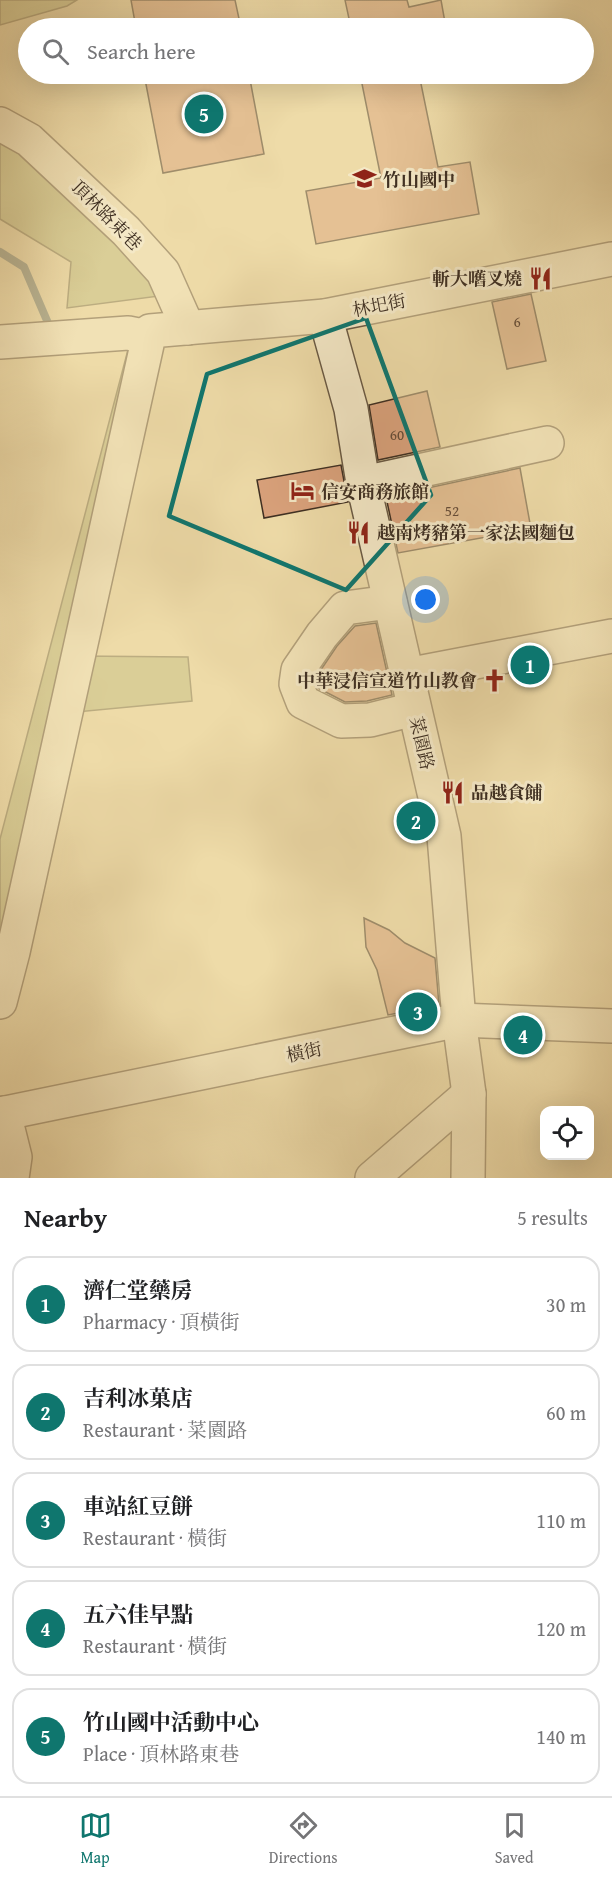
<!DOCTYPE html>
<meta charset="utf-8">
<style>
body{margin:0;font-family:"Gentium Book Plus","Noto Serif TC",serif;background:#f2f2f2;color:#202124}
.controls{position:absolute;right:18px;bottom:18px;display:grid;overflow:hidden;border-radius:12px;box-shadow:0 6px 24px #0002}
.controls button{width:54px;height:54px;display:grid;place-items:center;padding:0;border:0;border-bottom:2px solid #e0e0e0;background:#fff;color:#202124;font:30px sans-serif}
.you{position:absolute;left:426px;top:600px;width:21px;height:21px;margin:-15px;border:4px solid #fff;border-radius:50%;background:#1a73e8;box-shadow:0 0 0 9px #1a73e833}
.badge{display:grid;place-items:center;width:39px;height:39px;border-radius:50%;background:#0f766e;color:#fff;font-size:20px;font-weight:700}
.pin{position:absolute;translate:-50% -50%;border:3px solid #fff;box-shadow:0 2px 6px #0006}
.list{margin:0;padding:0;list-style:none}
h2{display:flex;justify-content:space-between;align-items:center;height:78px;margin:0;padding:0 24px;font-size:26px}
h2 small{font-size:20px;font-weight:400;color:#757577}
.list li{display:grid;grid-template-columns:39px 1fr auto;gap:18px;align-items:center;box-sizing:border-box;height:96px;margin:0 12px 12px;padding:0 12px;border:2px solid #e0e0e0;border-radius:18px}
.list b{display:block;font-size:22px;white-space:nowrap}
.list p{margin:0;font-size:20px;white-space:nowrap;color:#757577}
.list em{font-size:20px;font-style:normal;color:#757577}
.icon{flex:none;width:33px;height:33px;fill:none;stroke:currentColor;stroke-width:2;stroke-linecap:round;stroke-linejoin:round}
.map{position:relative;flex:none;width:612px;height:1178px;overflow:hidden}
.search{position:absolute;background:#fff;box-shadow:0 6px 24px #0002;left:18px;right:18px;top:18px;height:66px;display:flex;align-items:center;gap:15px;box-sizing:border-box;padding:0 21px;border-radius:33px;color:#757577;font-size:22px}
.sheet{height:618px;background:#fff}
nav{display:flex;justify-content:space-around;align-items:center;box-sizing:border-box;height:84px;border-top:2px solid #e0e0e0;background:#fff;font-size:16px;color:#757577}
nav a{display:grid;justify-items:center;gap:3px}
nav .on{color:#0f766e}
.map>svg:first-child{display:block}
</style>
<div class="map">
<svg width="612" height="1178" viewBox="0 0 612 1178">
<rect width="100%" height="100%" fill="#eedba8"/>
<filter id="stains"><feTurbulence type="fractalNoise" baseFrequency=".00333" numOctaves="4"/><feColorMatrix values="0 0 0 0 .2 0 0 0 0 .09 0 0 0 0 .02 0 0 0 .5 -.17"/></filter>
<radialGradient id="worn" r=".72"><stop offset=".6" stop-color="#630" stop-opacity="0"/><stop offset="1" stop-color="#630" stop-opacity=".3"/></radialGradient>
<g fill="#c0be83" stroke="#7f7652" stroke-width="1.5">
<path d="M0,0H77L67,6L0,25Z"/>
<path d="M0,131L25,143L167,295L67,308L71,262L0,219Z"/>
<path d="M131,338L144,340L0,972V839Z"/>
<path d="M78,656L188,657L192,701L66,713Z"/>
</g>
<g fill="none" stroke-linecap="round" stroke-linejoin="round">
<path stroke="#768277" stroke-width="8" d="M0,252L24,267L51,330"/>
</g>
<g fill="#daa27c" stroke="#3e2f22" stroke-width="1.5">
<path d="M131,0H235L241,28H136Z"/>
<path d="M345,0H407L409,7L441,0L446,28H351Z"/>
<path d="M144,74H249L264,154L163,173Z"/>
<path d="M360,74H419L438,167L470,162L479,214L316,244L306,191L381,178Z"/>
<path d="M531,294L546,361L507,369L492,302Z"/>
<path d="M427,391L440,447L378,460L369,405Z"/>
<path d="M341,465L348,502L264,518L257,480Z"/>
<path d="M520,468L531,529L398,553L386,497Z"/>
<path d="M376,623L392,695L367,701L345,702L318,688L316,677L337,646L355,626Z"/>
<path d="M364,918L389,930L405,943L435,958L439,1005L388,1015L377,970L366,947Z"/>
</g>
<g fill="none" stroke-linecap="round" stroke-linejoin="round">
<defs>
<g id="minor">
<path d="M0,124L29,140L126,231L163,272L188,328"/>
<path d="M325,316L351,409L363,483L444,836L459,1020L469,1094L468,1178"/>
<path d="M0,342L128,333L148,337"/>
<path d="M363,483L547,443"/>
<path d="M390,602L345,608L322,635L298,670L296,684L303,702L341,721L370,720L414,709"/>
<path d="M407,675L612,636"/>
<path d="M0,1002L13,952L150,331L325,316L612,259"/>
<path d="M4,1113L15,1157L12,1178"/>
<path d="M0,1114L459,1020L612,1026"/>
<path d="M372,1178L469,1094"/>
</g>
</defs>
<use href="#minor" stroke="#6a5a44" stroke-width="36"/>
<use href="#minor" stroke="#f4e8c6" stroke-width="33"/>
</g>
<path d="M0 0H612V1178H0ZM366,318L431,495L346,590L169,516L207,374Z" fill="#eedba8" fill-opacity=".55" fill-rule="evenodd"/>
<path fill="none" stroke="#0f766e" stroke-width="4.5" stroke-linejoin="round" d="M366,318L431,495L346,590L169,516L207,374Z"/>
<defs>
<symbol id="school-bare" viewBox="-9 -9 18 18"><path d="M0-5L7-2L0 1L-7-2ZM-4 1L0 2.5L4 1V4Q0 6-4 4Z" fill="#8f2418" stroke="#f4e8c6" stroke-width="2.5" paint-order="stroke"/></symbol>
<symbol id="restaurant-bare" viewBox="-9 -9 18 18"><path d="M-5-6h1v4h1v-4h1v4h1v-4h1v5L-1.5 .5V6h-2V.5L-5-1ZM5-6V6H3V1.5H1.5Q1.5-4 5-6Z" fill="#8f2418" stroke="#f4e8c6" stroke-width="2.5" paint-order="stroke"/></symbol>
<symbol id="hotel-bare" viewBox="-9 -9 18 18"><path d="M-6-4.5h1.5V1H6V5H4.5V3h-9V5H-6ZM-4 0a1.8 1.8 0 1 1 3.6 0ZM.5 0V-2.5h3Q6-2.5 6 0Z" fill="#8f2418" stroke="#f4e8c6" stroke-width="2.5" paint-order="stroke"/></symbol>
<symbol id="church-bare" viewBox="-9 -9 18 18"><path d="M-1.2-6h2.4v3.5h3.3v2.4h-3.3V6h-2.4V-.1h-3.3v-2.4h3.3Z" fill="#8f2418" stroke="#f4e8c6" stroke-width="2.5" paint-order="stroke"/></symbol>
</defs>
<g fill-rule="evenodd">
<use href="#school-bare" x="348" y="162" width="33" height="33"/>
<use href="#restaurant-bare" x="524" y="262" width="33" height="33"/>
<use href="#hotel-bare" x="286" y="474" width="33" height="33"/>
<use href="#restaurant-bare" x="342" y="516" width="33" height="33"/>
<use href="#church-bare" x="478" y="664" width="33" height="33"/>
<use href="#restaurant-bare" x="436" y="776" width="33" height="33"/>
</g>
<g text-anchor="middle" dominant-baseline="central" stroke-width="6" stroke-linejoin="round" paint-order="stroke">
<g font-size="15" fill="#654c38">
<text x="517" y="321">6</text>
<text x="397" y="434">60</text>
<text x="452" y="510">52</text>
</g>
<g font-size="18" font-weight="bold" fill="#3e2f22" stroke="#f4e8c6" text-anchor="start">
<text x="383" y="179">竹山國中</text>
<text x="522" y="278" text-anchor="end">斬大嚿叉燒</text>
<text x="321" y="491">信安商務旅館</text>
<text x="377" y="532">越南烤豬第一家法國麵包</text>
<text x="477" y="680" text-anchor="end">中華浸信宣道竹山教會</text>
<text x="471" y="792">品越食餔</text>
</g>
<g font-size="18" fill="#3e2f22" stroke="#f4e8c6">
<text transform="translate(107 215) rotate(45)">頂林路東巷</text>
<text transform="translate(379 305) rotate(-11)">林圯街</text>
<text transform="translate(422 743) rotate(77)">菜園路</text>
<text transform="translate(304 1052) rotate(-12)">橫街</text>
</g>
</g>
<rect width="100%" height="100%" filter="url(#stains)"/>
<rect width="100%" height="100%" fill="url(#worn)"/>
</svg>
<div class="controls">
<button><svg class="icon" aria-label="locate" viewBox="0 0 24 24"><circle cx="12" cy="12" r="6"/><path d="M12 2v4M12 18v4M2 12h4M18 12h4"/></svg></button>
</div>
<div class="you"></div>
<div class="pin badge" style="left:530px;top:665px">1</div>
<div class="pin badge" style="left:416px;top:821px">2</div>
<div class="pin badge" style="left:418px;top:1012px">3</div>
<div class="pin badge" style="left:523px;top:1035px">4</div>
<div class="pin badge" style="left:204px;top:114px">5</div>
<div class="search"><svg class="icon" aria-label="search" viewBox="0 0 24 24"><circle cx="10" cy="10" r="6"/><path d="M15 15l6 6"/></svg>Search here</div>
</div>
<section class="sheet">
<h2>Nearby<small>5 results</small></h2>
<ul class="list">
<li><span class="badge">1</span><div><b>濟仁堂藥房</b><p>Pharmacy · 頂橫街</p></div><em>30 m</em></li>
<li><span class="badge">2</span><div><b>吉利冰菓店</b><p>Restaurant · 菜園路</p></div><em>60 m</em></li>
<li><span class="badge">3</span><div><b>車站紅豆餅</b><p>Restaurant · 橫街</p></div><em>110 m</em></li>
<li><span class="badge">4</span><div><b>五六佳早點</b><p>Restaurant · 橫街</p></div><em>120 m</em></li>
<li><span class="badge">5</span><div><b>竹山國中活動中心</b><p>Place · 頂林路東巷</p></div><em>140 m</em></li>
</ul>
</section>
<nav>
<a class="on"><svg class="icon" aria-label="map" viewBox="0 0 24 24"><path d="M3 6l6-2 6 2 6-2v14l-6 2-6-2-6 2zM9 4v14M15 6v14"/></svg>Map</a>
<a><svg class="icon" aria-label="directions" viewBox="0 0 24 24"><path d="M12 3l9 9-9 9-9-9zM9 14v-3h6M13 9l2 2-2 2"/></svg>Directions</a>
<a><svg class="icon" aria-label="saved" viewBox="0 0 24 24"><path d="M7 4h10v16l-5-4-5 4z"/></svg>Saved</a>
</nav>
